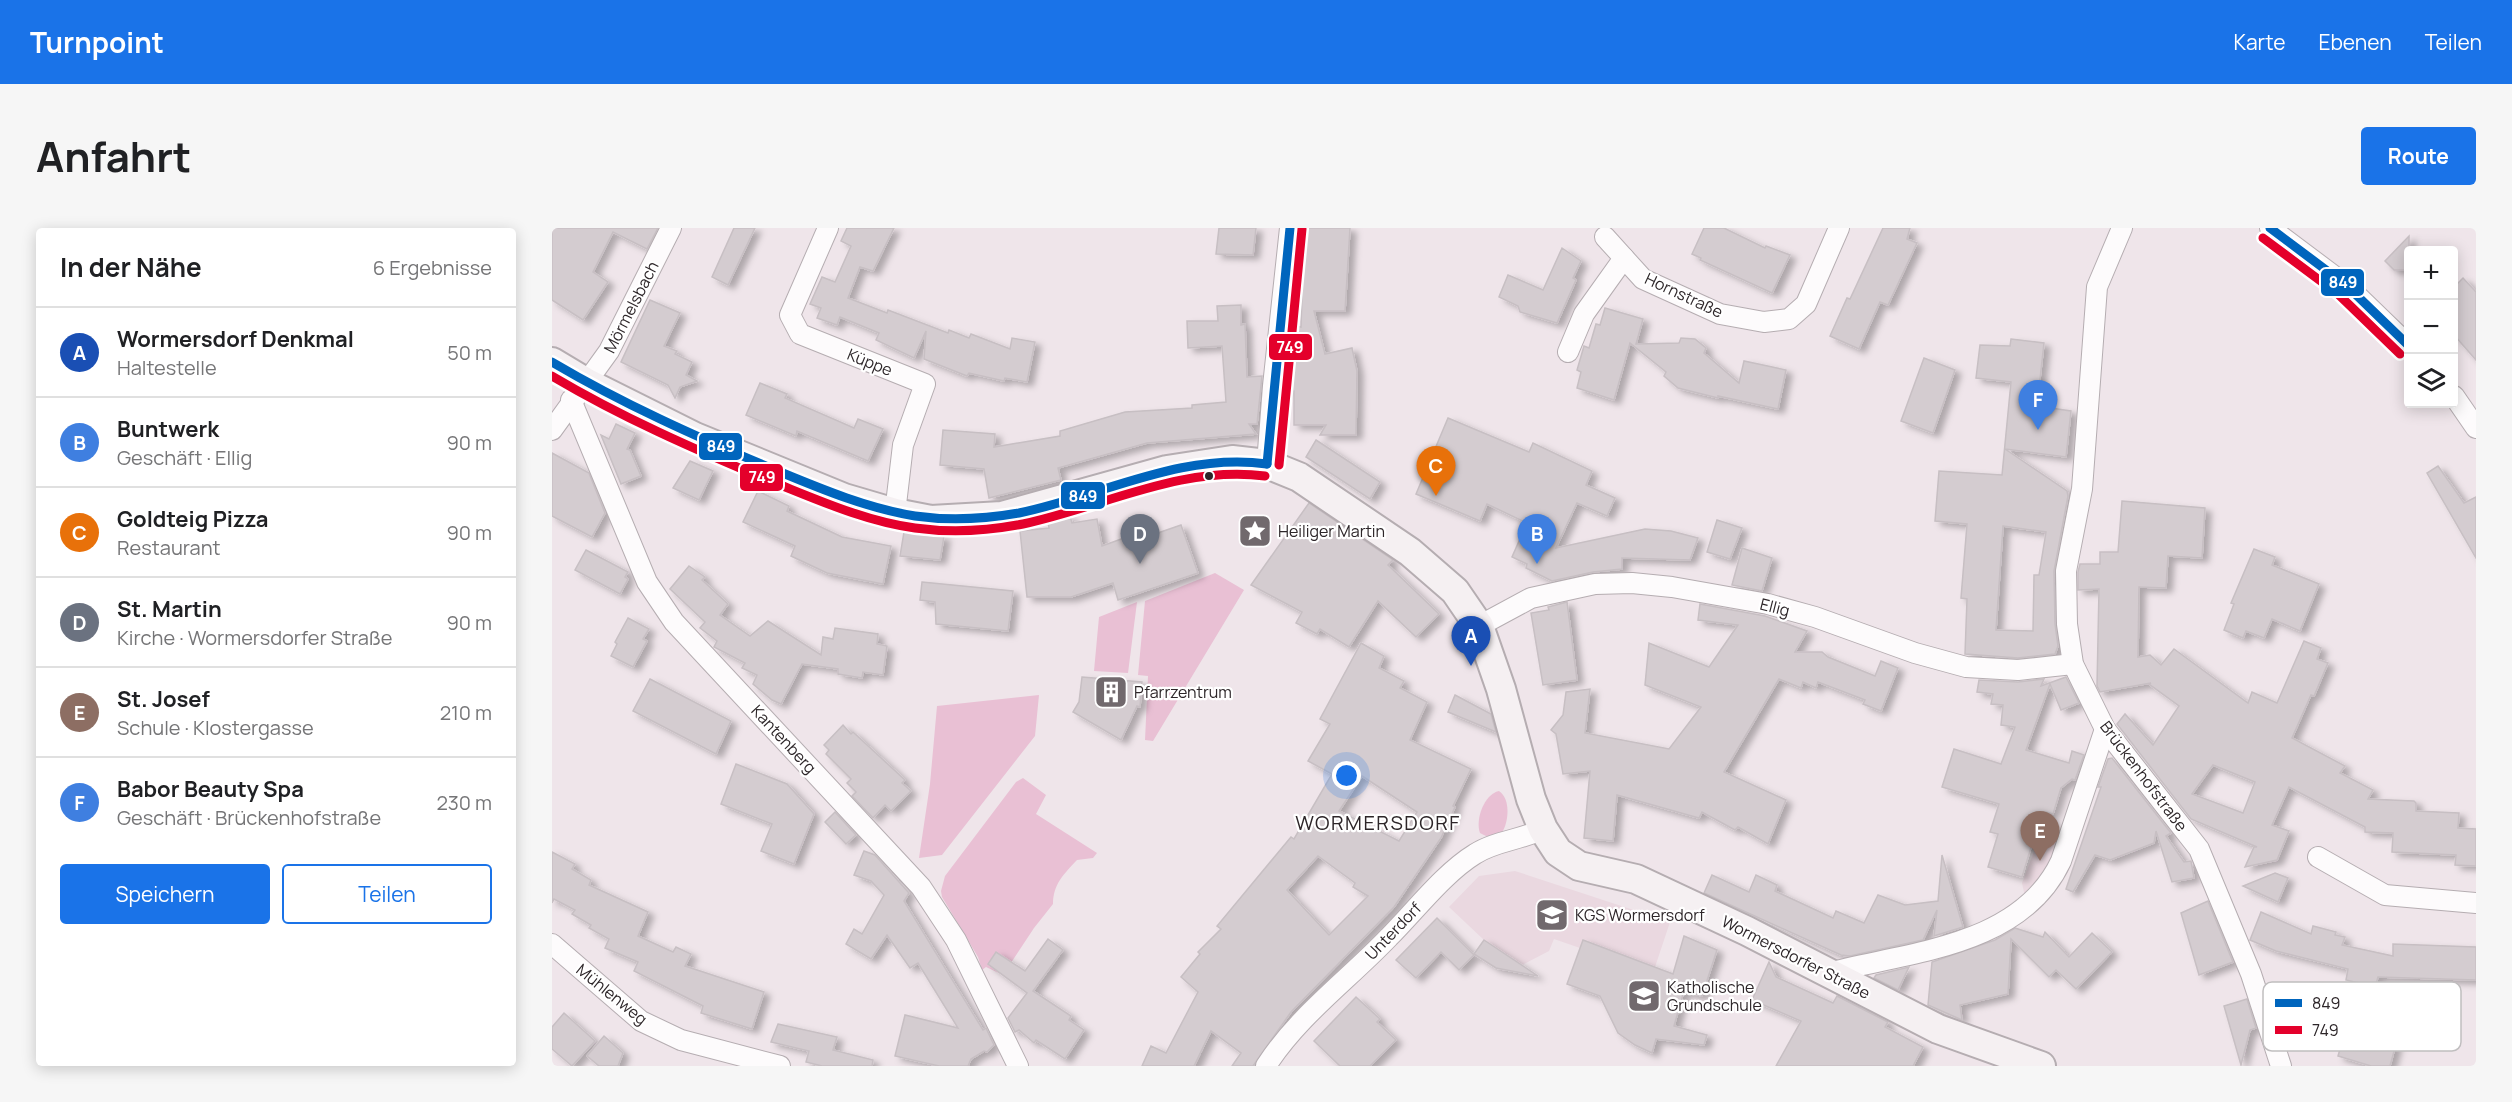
<!DOCTYPE html>
<html lang="de">
<meta charset="utf-8">
<style>
body{margin:0;font-family:Manrope,sans-serif;background:#f6f6f6;color:#202124}
.controls{position:absolute;right:18px;top:18px;display:grid;overflow:hidden;border-radius:6px;box-shadow:0 3px 15px #0003}
.controls button{width:54px;height:54px;display:grid;place-items:center;padding:0;border:0;border-bottom:2px solid #e0e0e0;background:#fff;color:#202124;font:30px sans-serif}
.you{position:absolute;left:795px;top:548px;width:21px;height:21px;margin:-15px;border:4px solid #fff;border-radius:50%;background:#1a73e8;box-shadow:0 0 0 9px #1a73e833}
.badge{display:grid;place-items:center;width:39px;height:39px;border-radius:50%;background:#1a73e8;color:#fff;font-size:20px;font-weight:700}
.pin{position:absolute;translate:-50% -50px;filter:drop-shadow(0 2px 3px #0008)}
.pin::after{content:'';position:absolute;top:32px;width:21px;height:18px;background:inherit;clip-path:polygon(0 0,100% 0,50% 100%)}
.list{margin:0;padding:0;list-style:none}
h2{display:flex;justify-content:space-between;align-items:center;height:78px;margin:0;padding:0 24px;font-size:26px}
h2 small{font-size:20px;font-weight:400;color:#757577}
.list li{display:grid;grid-template-columns:39px 1fr auto;gap:18px;align-items:center;box-sizing:border-box;height:90px;padding:0 24px;border-top:2px solid #e0e0e0}
.list b{display:block;font-size:22px;white-space:nowrap}
.list p{margin:0;font-size:20px;white-space:nowrap;color:#757577}
.list em{font-size:20px;font-style:normal;color:#757577}
.actions{display:flex;gap:12px;padding:18px 24px}
.actions a{flex:1;padding:14px 0;border:2px solid #1a73e8;border-radius:6px;text-align:center;font-size:21px;color:#1a73e8}
.actions .main{background:#1a73e8;color:#fff}
.icon{flex:none;width:33px;height:33px;fill:none;stroke:currentColor;stroke-width:2;stroke-linecap:round;stroke-linejoin:round}
.map{position:relative;flex:none;width:1924px;height:838px;overflow:hidden;border-radius:6px}
header{display:flex;align-items:center;gap:36px;box-sizing:border-box;height:84px;padding:0 30px;background:#1a73e8;color:#fff}
header strong{font-size:28px}
nav{display:flex;gap:33px;margin-inline-start:auto;font-size:21px}
.intro{display:flex;align-items:center;justify-content:space-between;box-sizing:border-box;height:144px;padding:0 36px}
h1{margin:0;font-size:42px}
.button{padding:15px 27px;border-radius:6px;background:#1a73e8;color:#fff;font-size:21px;font-weight:700}
main{display:flex;gap:36px;padding:0 36px}
aside{flex:1;background:#fff;border-radius:6px;box-shadow:0 3px 15px #0003}
.map>svg:first-child{display:block}
</style>
<header>
<strong>Turnpoint</strong>
<nav><a>Karte</a><a>Ebenen</a><a>Teilen</a></nav>
</header>
<div class="intro"><h1>Anfahrt</h1><a class="button">Route</a></div>
<main>
<aside>
<h2>In der Nähe<small>6 Ergebnisse</small></h2>
<ul class="list">
<li><span class="badge" style="background:#1a4fb4">A</span><div><b>Wormersdorf Denkmal</b><p>Haltestelle</p></div><em>50 m</em></li>
<li><span class="badge" style="background:#3f7fe0">B</span><div><b>Buntwerk</b><p>Geschäft · Ellig</p></div><em>90 m</em></li>
<li><span class="badge" style="background:#e8710a">C</span><div><b>Goldteig Pizza</b><p>Restaurant</p></div><em>90 m</em></li>
<li><span class="badge" style="background:#6b7280">D</span><div><b>St. Martin</b><p>Kirche · Wormersdorfer Straße</p></div><em>90 m</em></li>
<li><span class="badge" style="background:#8d6e63">E</span><div><b>St. Josef</b><p>Schule · Klostergasse</p></div><em>210 m</em></li>
<li><span class="badge" style="background:#3f7fe0">F</span><div><b>Babor Beauty Spa</b><p>Geschäft · Brückenhofstraße</p></div><em>230 m</em></li>
</ul>
<div class="actions"><a class="main">Speichern</a><a>Teilen</a></div>
</aside>
<div class="map">
<svg width="1924" height="838" viewBox="0 0 1924 838">
<defs>
<filter id="shadow"><feDropShadow dx="6" dy="4" stdDeviation="3" flood-color="#0004"/></filter>
</defs>
<rect width="100%" height="100%" fill="#efe5ea"/>
<g fill="#ead8e0">
<path d="M1491,600L1508,606L1494,646L1473,669L1470,655Z"/>
<path d="M963,643L1118,694L1103,739L1031,712L1028,720L1002,711L997,723L970,737L932,712L897,679L927,648Z"/>
</g>
<g fill="#e9c0d4">
<path d="M663,345L692,362L601,513L593,512L596,448L586,447L593,373Z"/>
<path d="M585,374L576,445L542,443L547,389Z"/>
<path d="M487,467L483,508L390,627L367,630L378,556L385,478Z"/>
<path d="M471,550L494,567L484,586L545,625L541,630L525,632C512,646 501,656 501,676L482,700L451,747L434,739L430,742L426,729L390,669L389,663L393,648L464,554Z"/>
<path d="M947,563C959,571 957,595 949,606C941,609 936,610 928,605C923,592 932,566 947,563Z"/>
</g>
<g fill="#d4ccd0" stroke="#c7bfc3" stroke-width="1.5" fill-rule="evenodd" filter="url(#shadow)">
<path d="M0,0H106L95,21L61,4L41,44L56,54L31,92L0,72Z"/>
<path d="M182,0H203L176,57L160,49Z"/>
<path d="M295,0H342L321,43L308,39L296,70L335,85L336,82L396,105L397,102L417,110L419,106L458,121L460,110L483,114L475,154L453,150L452,153L417,145L415,148L372,131L374,103L362,130L324,112L327,105L288,89L285,97L265,90L269,80L258,76L270,49L283,54L299,18L289,13Z"/>
<path d="M667,0H704L701,27L664,26Z"/>
<path d="M756,0H798L793,83H762L773,126L800,120L805,143L804,207H768L774,197H742V163H733L743,98L749,99L751,38Z"/>
<path d="M1152,0H1172L1213,20L1214,18L1238,27L1220,65L1148,32L1149,30L1140,26Z"/>
<path d="M1331,0H1358L1355,11L1365,15L1336,77L1328,74L1307,121L1278,108L1295,70L1298,71Z"/>
<path d="M1857,8V42H1842L1833,33Z"/>
<path d="M1010,20L1029,33L1021,50L1024,52L1005,95L968,84L966,78L947,69L956,47L991,62Z"/>
<path d="M1911,50L1924,64V132L1902,107V59Z"/>
<path d="M98,72L128,85L112,118L125,123L123,126L140,134L134,147L145,153L128,159L123,170L116,157L69,134Z"/>
<path d="M689,77V97L693,96L695,149L710,148L705,196H697L704,206L595,215L506,240L509,252L437,270L432,241L388,237L391,202L443,206L442,219L508,208V203L573,184L640,180V177L674,174L670,118L636,120L635,93H666L665,78Z"/>
<path d="M1053,80L1091,91L1084,116L1127,115L1129,110L1143,111L1154,120L1152,125L1187,155L1192,133L1234,142L1226,181L1166,168V170L1126,160L1112,148L1114,144L1078,115L1062,172L1025,160L1029,144L1025,142L1032,118L1037,120L1044,96L1048,97Z"/>
<path d="M1459,111L1492,115L1485,178L1519,183L1514,229L1453,221L1515,263L1516,268L1502,343L1503,396L1506,418L1503,426L1466,430L1413,426L1415,371L1409,370L1415,296L1383,293L1387,243L1450,247L1459,154L1424,150L1428,117L1458,118ZM1451,298L1494,304L1487,347H1482L1481,403L1444,402Z"/>
<path d="M1372,130L1403,142L1381,205L1349,193Z"/>
<path d="M208,155L235,166L233,170L302,200L306,191L331,201L316,233L245,203L244,208L194,187Z"/>
<path d="M896,190L977,224L981,215L1040,243L1034,257L1063,270L1055,288L1025,275L1004,320L1093,301L1119,303L1146,310L1138,332L1070,330V341L1041,344L1000,353L974,340L975,336L960,329L975,295L935,276L928,293L864,266Z"/>
<path d="M64,196L83,205L75,221L78,222L89,248L69,256L49,207L57,211Z"/>
<path d="M764,212L828,254L818,271L754,229Z"/>
<path d="M0,225L37,245L53,285L40,309L0,288Z"/>
<path d="M138,233L161,243L147,272L121,260Z"/>
<path d="M1886,238L1912,275L1924,269V330L1875,245Z"/>
<path d="M206,263L237,278L235,283L290,309L339,318L331,356L275,345L239,328L243,318L191,294Z"/>
<path d="M1570,273L1653,280L1650,330L1616,328L1614,360L1587,359L1586,429L1598,427L1609,437L1622,421L1696,475L1700,464L1725,475L1752,413L1769,420L1765,431L1776,435L1762,468L1759,467L1740,510L1793,538L1788,545L1821,562L1816,571L1862,573L1864,575V583L1907,585L1906,600L1924,601V638L1903,637L1904,627L1840,624L1841,605L1813,604V599L1737,559L1720,597L1737,603L1725,632L1693,639L1702,619H1705L1639,591L1565,496L1573,486L1601,517L1627,478L1597,456L1599,455L1548,464L1545,458L1547,361L1526,362V344L1528,336H1548V324H1566ZM1661,537L1703,554L1691,585L1640,566Z"/>
<path d="M757,275L841,332L836,337L887,386L864,409L826,373L797,419L768,401L765,406L744,395L750,384L699,357Z"/>
<path d="M518,288L520,295L545,291L550,318L572,310L574,316L629,297L646,345L566,372L561,355L519,369H475L468,303L497,300L496,294Z"/>
<path d="M1165,292L1190,300L1178,331L1155,324Z"/>
<path d="M352,304L376,308H392L388,332L348,328Z"/>
<path d="M1190,320L1220,330L1210,363L1180,357Z"/>
<path d="M1702,321L1723,329L1720,337L1767,356L1748,403L1720,391L1712,410L1694,403L1691,410L1672,402L1682,376L1679,375Z"/>
<path d="M34,322L76,344L73,349L76,351L68,366L23,342Z"/>
<path d="M137,338L153,349L150,352L176,376L168,387L198,408L216,393L269,427L271,409L281,411L283,400L326,406L325,416L335,418L331,447L311,444L310,450L286,446V441L250,436L229,476L220,472L201,456L205,447L190,440L193,435L162,419L165,413L148,400L153,394L118,361Z"/>
<path d="M370,354L461,363L456,403L384,396L383,374L368,372Z"/>
<path d="M1015,374L1025,452L991,457L979,385L997,382L996,379Z"/>
<path d="M1148,376L1213,388L1255,403L1243,424H1270L1276,429L1323,448L1329,433L1346,440L1329,483L1311,476L1313,472L1266,454L1264,460L1251,454L1249,460L1227,451L1172,544L1234,572L1216,616L1186,599L1183,602L1150,584L1147,590L1065,567L1061,613L1032,610L1038,543L1011,546L1004,506L999,502L1011,487L1014,464L1038,461L1033,505L1117,521L1149,479L1093,457L1097,415L1157,439L1186,397L1146,392Z"/>
<path d="M76,390L97,401L91,411L95,413L81,439L59,428L65,416L63,414Z"/>
<path d="M809,415L832,428L827,440L852,453L848,460L875,474L858,512L919,541L901,578L903,579L889,610L842,679L739,784L701,838H680L689,825L659,803L642,838H590L599,818L614,825L646,764L629,749L648,726L646,724L669,701L665,698L739,609L742,611L780,546L756,533L778,496L768,491ZM810,548L865,584L847,613L787,583ZM766,628L803,655L801,659L816,668L777,707L735,662Z"/>
<path d="M530,449L590,454L588,479L585,478L569,512L521,484L527,474Z"/>
<path d="M1514,449L1527,475L1509,482L1498,456L1474,522L1517,535L1520,523L1532,527L1523,552L1520,551L1509,560L1501,586L1494,584L1484,618L1480,616L1470,649L1436,639L1446,606L1438,604L1447,576L1390,559L1402,521L1449,536L1463,499L1449,497L1451,477L1439,476L1441,466L1425,464L1427,452L1466,454L1492,451L1489,458Z"/>
<path d="M98,451L179,493L164,526L81,483Z"/>
<path d="M903,467L939,486L944,504L896,484Z"/>
<path d="M291,497L299,506L301,504L353,552L350,555L359,563L339,583L333,577L321,590L300,568L304,564L295,555L299,551L274,526L277,522L272,517Z"/>
<path d="M1560,530L1619,605L1614,608L1632,634L1639,633L1642,650L1620,654L1604,603L1602,615L1558,632L1543,627L1521,664L1514,661L1549,559H1546L1556,531Z"/>
<path d="M184,536L235,556L262,586L242,636L209,623L220,596L169,576Z"/>
<path d="M283,584L304,607L294,616L273,594Z"/>
<path d="M312,623L323,627L357,665L352,673L431,802L434,800L442,817L435,824L432,823L419,831L416,838H387L343,828L353,787L406,800L366,735L358,740L335,707L319,731L294,716L302,701L310,706L332,667L319,653L302,647Z"/>
<path d="M0,624L23,636L20,641L39,652L37,657L96,684L86,708L121,724L124,719L139,726L133,738L212,764L200,801L149,785L151,778L82,743L86,734L53,720L57,711L37,700L39,697L20,686L23,682L2,671L0,675Z"/>
<path d="M1390,627L1411,699L1382,708L1385,682L1371,712L1298,728L1289,727L1152,665L1160,647L1197,664L1204,647L1225,657L1223,663L1281,690L1284,683L1312,695L1326,667L1353,677L1386,673Z"/>
<path d="M1723,645L1736,650L1726,674L1691,658Z"/>
<path d="M1656,673L1681,734L1647,747L1629,685Z"/>
<path d="M1709,684L1759,706L1761,698L1784,704L1783,707L1793,709L1790,717L1841,728V716L1924,719V752L1826,749L1823,759L1794,752L1796,741L1724,723L1698,712Z"/>
<path d="M885,690L922,727L907,742L889,724L864,750L844,732Z"/>
<path d="M1463,700L1491,709L1493,704L1517,729L1540,705L1560,724L1524,761L1504,742L1497,749L1459,711L1456,766L1408,777L1410,792L1376,777L1380,734L1443,712Z"/>
<path d="M1132,708L1165,722L1150,768L1132,763L1122,798L1155,807L1152,817L1104,811L1100,825L1083,817L1066,805L1048,768L1015,756L1031,712L1121,746Z"/>
<path d="M496,711L511,722L481,763L519,788L517,792L532,802L513,831L484,812L482,815L467,802L463,804L456,790L475,765L436,736L444,724L473,743Z"/>
<path d="M932,712L986,748L944,740L922,726Z"/>
<path d="M1217,734L1224,749L1281,775L1285,768L1336,794L1333,799L1371,819L1361,838H1224L1249,793L1200,772Z"/>
<path d="M1357,739L1346,762L1322,750L1324,747Z"/>
<path d="M804,769L828,791L825,794L844,812L818,838H788L762,813Z"/>
<path d="M1695,771L1704,800L1698,802L1689,837L1672,778Z"/>
<path d="M12,785L43,813L20,838L0,821V799Z"/>
<path d="M226,796L285,809L281,822L321,832L320,838H270L254,834L257,823L219,814Z"/>
<path d="M1794,801L1844,816L1838,838H1819L1786,828Z"/>
<path d="M52,808L71,825L66,838H47L35,828Z"/>
</g>
<g fill="none" stroke-linecap="round" stroke-linejoin="round">
<defs>
<g id="street">
<path d="M276,0L238,87L248,106L373,156L351,217L343,285"/>
<path d="M1570,0L1545,59L1530,261L1514,343L1515,396L1521,436L1553,501L1647,621L1699,746L1729,838"/>
<path d="M1718,0L1794,57L1856,117"/>
<path d="M1053,9L1091,51L1168,86L1212,94L1237,91L1254,76L1287,0"/>
<path d="M1016,124L1032,86L1072,30"/>
<path d="M1902,168L1924,200"/>
<path d="M19,172L95,354L122,394L369,659L404,712L466,838"/>
<path d="M0,202L57,123L119,0"/>
<path d="M715,236L721,158L738,0"/>
<path d="M927,398L979,370L1043,356L1080,355L1120,359L1216,376L1263,389L1363,425L1414,439L1466,442L1521,436"/>
<path d="M1766,629L1833,667L1924,675"/>
<path d="M0,716L89,793L129,812L228,838"/>
<path d="M1276,745C1356,724 1469,719 1509,633L1553,501"/>
<path d="M714,838C746,788 796,752 837,709C863,683 892,645 923,626C943,613 969,612 991,601"/>
</g>
<path id="secondary" d="M0,134L35,155L143,209L292,270L343,285L379,292L450,288L615,242L680,232L715,236L747,249L858,324L903,363L927,398L949,461L979,571L991,601L1006,624L1027,638L1084,651L1195,703L1386,801L1489,838"/>
</defs>
<use href="#street" stroke="#b5adb1" stroke-width="22"/>
<use href="#secondary" stroke="#b5adb1" stroke-width="32"/>
<use href="#street" stroke="#fdfbfc" stroke-width="20"/>
<use href="#secondary" stroke="#f5f0f2" stroke-width="28"/>
<defs>
<g id="bus-1">
<path d="M1718,0L1794,57L1856,117"/>
<path d="M0,134C71,176 145,209 221,241C267,260 314,280 363,288C398,293 433,291 467,285C550,268 628,224 715,236"/>
<path d="M715,236L738,0"/>
</g>
<g id="bus-2">
<path d="M1711,10L1786,66L1848,126"/>
<path d="M0,148C69,189 142,221 216,252C264,271 312,293 363,300C399,305 435,303 471,296C551,279 629,237 713,248"/>
<path d="M727,237L750,1"/>
</g>
</defs>
<use href="#bus-1" stroke="#fff" stroke-width="14"/>
<use href="#bus-2" stroke="#fff" stroke-width="14"/>
<use href="#bus-1" stroke="#0065bd" stroke-width="9"/>
<use href="#bus-2" stroke="#e4002b" stroke-width="9"/>
</g>
<defs>
<symbol id="sight-square" viewBox="-11 -11 22 22"><rect x="-9" y="-9" width="18" height="18" rx="4" fill="#71696d" stroke="#fff"/><path d="M0-6L1.8-2.2L6-1.7L2.9 1.2L3.7 5.4L0 3.3L-3.7 5.4L-2.9 1.2L-6-1.7L-1.8-2.2Z" fill="#fff"/></symbol>
<symbol id="building-square" viewBox="-11 -11 22 22"><rect x="-9" y="-9" width="18" height="18" rx="4" fill="#71696d" stroke="#fff"/><path d="M-4-6H4V6H1V3H-1V6H-4ZM-2.5-4.3h1.7v1.8h-1.7ZM.8-4.3h1.7v1.8H.8ZM-2.5-1h1.7V.8h-1.7ZM.8-1h1.7V.8H.8Z" fill="#fff"/></symbol>
<symbol id="school-square" viewBox="-11 -11 22 22"><rect x="-9" y="-9" width="18" height="18" rx="4" fill="#71696d" stroke="#fff"/><path d="M0-5L7-2L0 1L-7-2ZM-4 1L0 2.5L4 1V4Q0 6-4 4Z" fill="#fff"/></symbol>
</defs>
<g fill-rule="evenodd">
<use href="#sight-square" x="684" y="284" width="38" height="38"/>
<use href="#building-square" x="540" y="445" width="38" height="38"/>
<use href="#school-square" x="981" y="668" width="38" height="38"/>
<use href="#school-square" x="1073" y="749" width="38" height="38"/>
</g>
<circle fill="#2d2629" stroke="#fff" stroke-width="2" cx="657" cy="248" r="5"/>
<g text-anchor="middle" dominant-baseline="central" stroke-width="4.5" stroke-linejoin="round" paint-order="stroke">
<g font-size="16" fill="#2d2629" stroke="#fff">
<text transform="translate(1132 67) rotate(25)">Hornstraße</text>
<text transform="translate(79 79) rotate(-63)">Mörmelsbach</text>
<text transform="translate(318 134) rotate(22)">Küppe</text>
<text transform="translate(1223 379) rotate(14)">Ellig</text>
<text transform="translate(232 511) rotate(47)">Kantenberg</text>
<text transform="translate(1592 548) rotate(53)">Brückenhofstraße</text>
<text transform="translate(841 703) rotate(-46)">Unterdorf</text>
<text transform="translate(1244 729) rotate(27)">Wormersdorfer Straße</text>
<text transform="translate(60 766) rotate(39)">Mühlenweg</text>
</g>
<g font-size="16" fill="#2d2629" stroke="#fff" text-anchor="start">
<text x="726" y="303">Heiliger Martin</text>
<text x="582" y="464">Pfarrzentrum</text>
<text x="1023" y="687">KGS Wormersdorf</text>
<text x="1115" y="759">Katholische<tspan x="1115" dy="18">Grundschule</tspan></text>
</g>
<g font-size="20" letter-spacing="1.5" fill="#2d2629" stroke="#fff">
<text x="826" y="594">WORMERSDORF</text>
</g>
</g>
<rect x="1711" y="754" width="198" height="69" rx="9" fill="#fff" stroke="#c0bebf" stroke-width="1.5"/>
<rect x="1723" y="771" width="27" height="8" fill="#0065bd"/>
<rect x="1723" y="798" width="27" height="8" fill="#e4002b"/>
<g font-size="16" fill="#2d2629">
<text x="1760" y="781">849</text>
<text x="1760" y="808">749</text>
</g>
<g stroke="#fff" stroke-width="2">
<rect x="1768" y="40" width="45" height="29" rx="6" fill="#0065bd"/>
<rect x="716" y="105" width="45" height="28" rx="6" fill="#e4002b"/>
<rect x="146" y="204" width="45" height="29" rx="6" fill="#0065bd"/>
<rect x="187" y="235" width="45" height="29" rx="6" fill="#e4002b"/>
<rect x="508" y="253" width="46" height="29" rx="6" fill="#0065bd"/>
</g>
<g font-size="16" text-anchor="middle" font-weight="bold" fill="#fff">
<text x="1791" y="60">849</text>
<text x="738" y="125">749</text>
<text x="169" y="224">849</text>
<text x="210" y="255">749</text>
<text x="531" y="274">849</text>
</g>
</svg>
<div class="controls">
<button>+</button>
<button>−</button>
<button><svg class="icon" aria-label="layers" viewBox="0 0 24 24"><path d="M12 4l9 5-9 5-9-5zM3 14l9 5 9-5"/></svg></button>
</div>
<div class="you"></div>
<div class="pin badge" style="left:919px;top:438px;background:#1a4fb4">A</div>
<div class="pin badge" style="left:985px;top:336px;background:#3f7fe0">B</div>
<div class="pin badge" style="left:884px;top:268px;background:#e8710a">C</div>
<div class="pin badge" style="left:588px;top:336px;background:#6b7280">D</div>
<div class="pin badge" style="left:1488px;top:633px;background:#8d6e63">E</div>
<div class="pin badge" style="left:1486px;top:202px;background:#3f7fe0">F</div>
</div>
</main>
